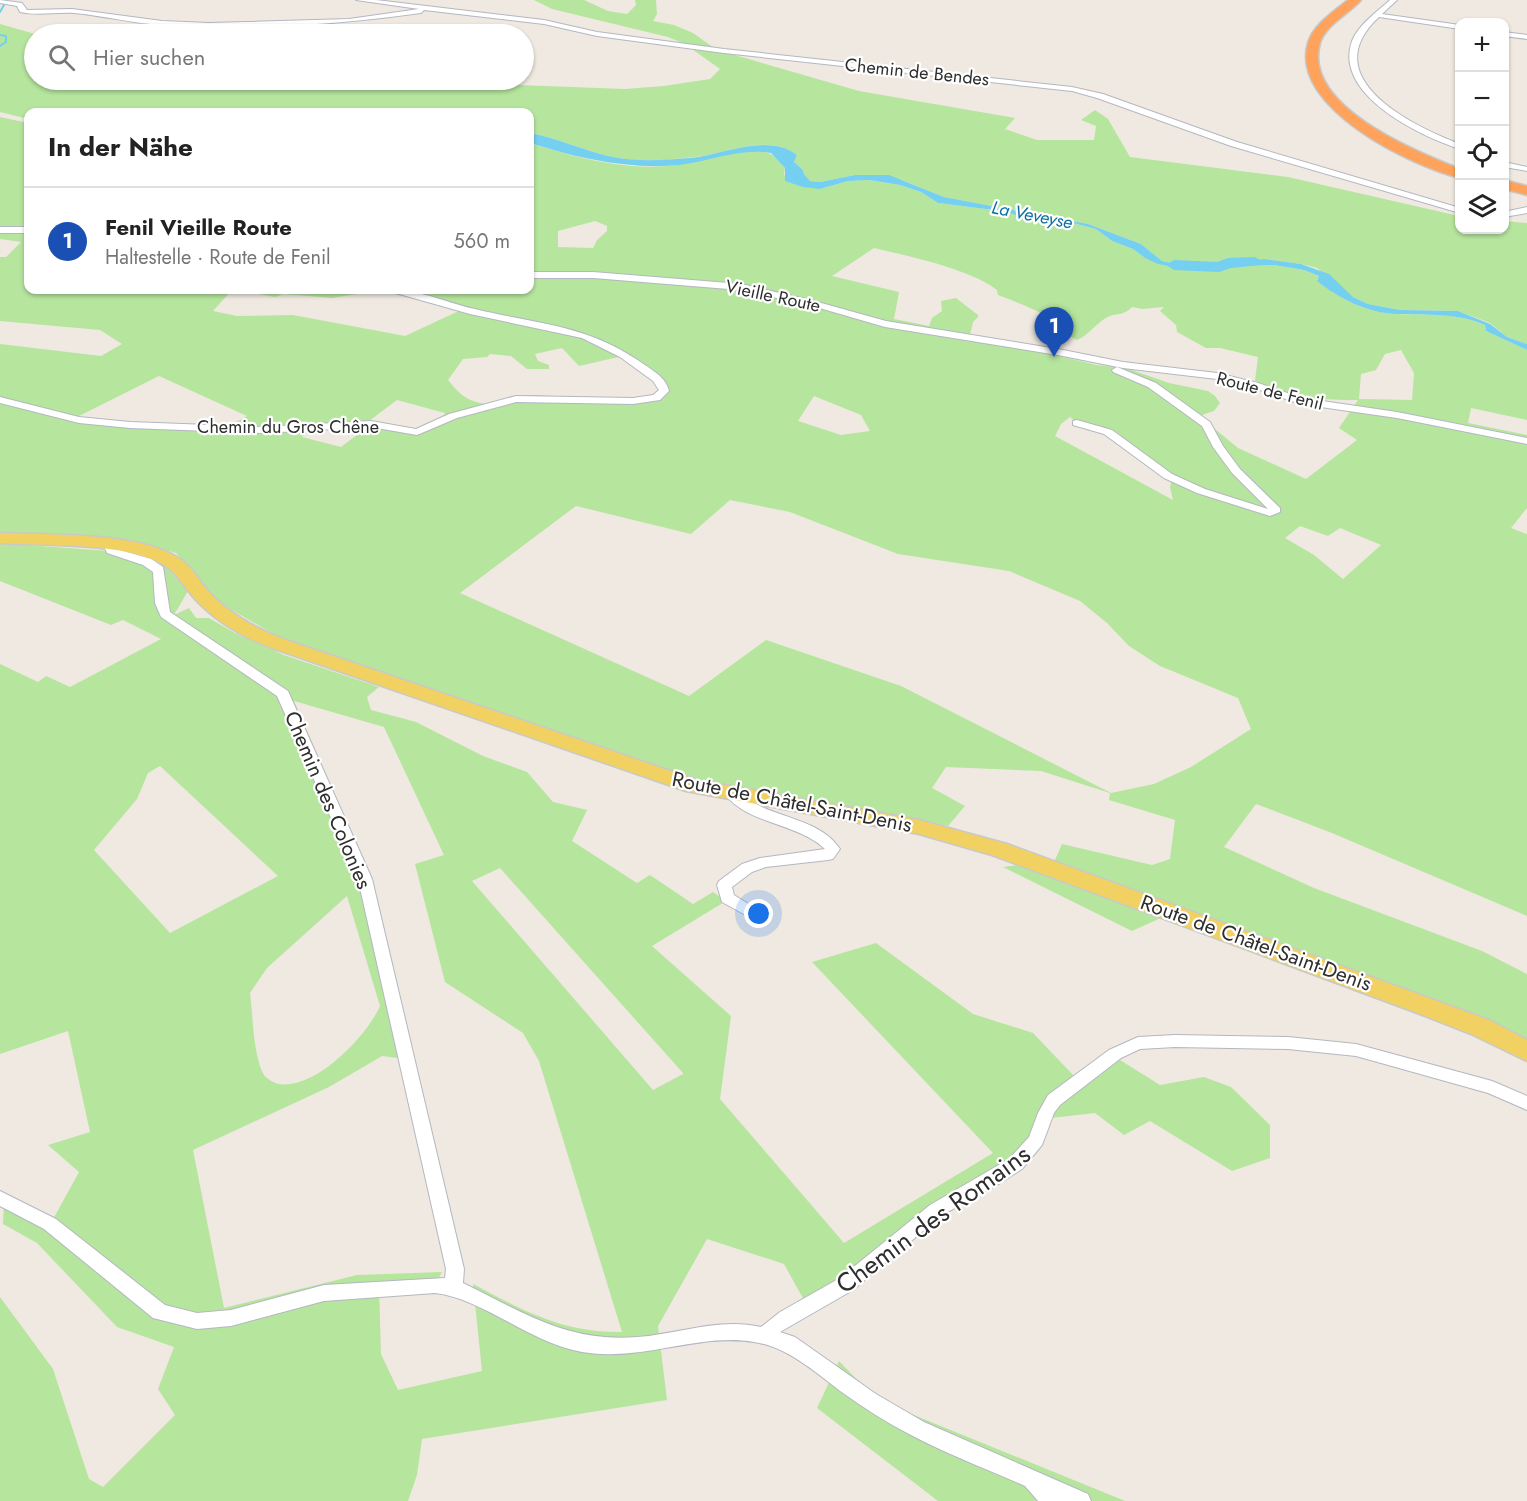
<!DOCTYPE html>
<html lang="de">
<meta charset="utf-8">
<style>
body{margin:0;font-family:Jost,sans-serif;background:#f2f2f2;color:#222}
.controls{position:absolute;right:18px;top:18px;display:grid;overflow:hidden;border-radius:12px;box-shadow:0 2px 4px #0004}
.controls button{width:54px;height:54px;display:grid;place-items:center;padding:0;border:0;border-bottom:2px solid #e0e0e0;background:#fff;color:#222;font:30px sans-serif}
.you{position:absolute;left:759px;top:914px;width:21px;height:21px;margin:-15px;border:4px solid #fff;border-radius:50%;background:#1a73e8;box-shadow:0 0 0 9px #1a73e833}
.badge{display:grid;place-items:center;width:39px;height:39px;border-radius:50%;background:#b45309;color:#fff;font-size:20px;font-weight:700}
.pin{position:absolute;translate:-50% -50px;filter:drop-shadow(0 2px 3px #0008)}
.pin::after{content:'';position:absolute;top:32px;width:21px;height:18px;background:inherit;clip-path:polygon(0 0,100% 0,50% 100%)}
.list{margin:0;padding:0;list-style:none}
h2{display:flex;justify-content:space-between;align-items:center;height:78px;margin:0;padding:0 24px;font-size:26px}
h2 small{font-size:20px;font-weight:400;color:#767676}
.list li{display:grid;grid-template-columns:39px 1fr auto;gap:18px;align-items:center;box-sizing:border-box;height:108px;padding:0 24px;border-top:2px solid #e0e0e0}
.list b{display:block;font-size:22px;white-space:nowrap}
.list p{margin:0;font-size:20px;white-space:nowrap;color:#767676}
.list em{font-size:20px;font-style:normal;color:#767676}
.icon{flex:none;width:33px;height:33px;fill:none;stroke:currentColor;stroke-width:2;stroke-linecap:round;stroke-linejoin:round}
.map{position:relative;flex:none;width:1527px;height:1501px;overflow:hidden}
.search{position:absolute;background:#fff;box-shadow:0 2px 4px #0004;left:24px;top:24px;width:510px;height:66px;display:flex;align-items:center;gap:15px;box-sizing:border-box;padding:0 21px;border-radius:33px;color:#767676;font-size:22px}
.panel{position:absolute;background:#fff;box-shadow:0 2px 4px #0004;left:24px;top:108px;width:510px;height:186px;border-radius:12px}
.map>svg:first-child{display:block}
</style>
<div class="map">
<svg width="1527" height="1501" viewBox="0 0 1527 1501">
<rect width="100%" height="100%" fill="#efe9e1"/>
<g fill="#b6e59e" fill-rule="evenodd">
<path d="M534,0H584L608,11L627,14L636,5L635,0H656L657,14L653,21L674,25L693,33L717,50L859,91L1015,118L1005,129L1037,140H1094L1096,126L1081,120L1095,110L1108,119L1130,157L1288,177L1459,216L1460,230H1504L1505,221L1527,223V344L1507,337L1490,323L1458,311L1400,310L1368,304L1353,297L1317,268L1301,264L1264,259L1231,262L1172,263L1162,261L1141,244L1088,224L944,197L902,180L880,175H855L820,182L810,181L804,174L803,170L794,162L797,155C768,132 726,154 695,157C668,160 639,163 613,157C584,151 558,138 530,133V112H28V119L0,112V24L35,34H52H34V80H523L519,85L625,89L664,86L710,79L720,69L685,44L668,37L552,9Z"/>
<path d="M0,117L28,123V290H232L213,311L237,316L293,315L405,336L461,310L454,303L401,290H530V143C577,158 633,173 683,164C707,160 734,150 760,151C772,152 777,159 785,168L784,175L820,189L848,181L868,180L900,185L921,192L938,203L1002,211L1026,218L1069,222L1096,229L1112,241L1133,249L1145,258L1183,268L1274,265L1304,270L1319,276L1317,280C1339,299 1367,313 1397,314C1427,315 1458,313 1485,325L1486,331L1527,350V420L1471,408L1468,423L1527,435V508L1511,528L1527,534V916L1332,833L1256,804L1224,847L1314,888L1482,951L1527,974V1044L1163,917L1132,931L1003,867L1055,860L1062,844L1152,865L1170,859L1175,820L1109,800L1110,793L1041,771L946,767L932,788L965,806L948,826L695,779L526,725L277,636L218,602L176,553L144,544L0,535V344L101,356L122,344L100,330L0,321V257H6L21,242L0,239ZM595,221L607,226V231L597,240L593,248L558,247V231ZM874,248C908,256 970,269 997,290L998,295C1019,303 1041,311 1059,324C1067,330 1066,335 1077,340C1090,335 1097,321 1110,316C1119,313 1125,315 1132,307L1142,309L1164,307L1160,311L1176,325L1177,332L1206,348H1220L1258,357L1255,381C1296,397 1314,400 1358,400L1339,428L1357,440L1306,479L1238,448L1199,416L1214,411L1220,403L1215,396L1208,391L1169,383L1126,368L1097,365L970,335L973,322L978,317V315L956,298L941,301L942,311L932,318L929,326L894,319L899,292L832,276ZM562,348L579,366L623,356L657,381L661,388C646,410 557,394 530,395C517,396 503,404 490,404C469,403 460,395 448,380L463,359L487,357L490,354L511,356L527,369H549V365L538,361L535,354ZM1401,350L1414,373L1412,400L1359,399L1361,374L1376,370L1385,354ZM159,376L247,416L213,434L193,426L133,425L75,418ZM814,396L861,415L870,431L841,435L798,421ZM397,400L445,413V414L418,435L369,421ZM1070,417L1077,423L1109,432L1172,480L1170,487L1173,500L1055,436L1061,424ZM315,427H366V428L341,447L302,437ZM730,500L790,512L898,554L1009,571L1080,601L1107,623L1129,646L1160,666L1238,698L1251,729L1191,767L1154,784L1111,793L901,686L766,640L689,696L460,593L576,506L691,534ZM1300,526L1328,536L1340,528L1381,545L1343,579L1314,555L1285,538Z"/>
<path d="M245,290H382L332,298L284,294L275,297L247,292Z"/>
<path d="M0,543L136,553L162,563L188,591L174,615L189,608L196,618H209L235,633L284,655L379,687L367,697L371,710L416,722L483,756L527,772L553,802L587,810L572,841L637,883L650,875L693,904L713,892L726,901L652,946L731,1016L720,1099L844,1243L993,1153L812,962L876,943L973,1014L1033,1033L1074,1076L1095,1064L1120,1060L1160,1085L1204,1077L1231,1087L1270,1125V1158L1232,1171L1150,1121L1124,1135L1095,1113L1051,1118L1038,1151L1010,1175L947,1209L810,1311L784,1264L707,1239L658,1326L667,1400L422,1439L417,1475L408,1501H0V1297L53,1369L89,1479L103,1487L175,1415L158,1389L174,1347L117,1327L37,1243L3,1224L4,1201L51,1223L79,1172L48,1145L90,1132L68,1031L0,1054V664L38,682L46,676L70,687L161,639L123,620L111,625L0,581ZM294,701L384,727L444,855L415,864L445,982L523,1033L539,1061L622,1332C563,1333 524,1311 473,1284L482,1371L398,1390L381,1354L379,1288L435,1285L442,1272L357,1275L224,1308L193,1150L329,1087L382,1056L398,1058L413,1053L373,882ZM160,766L278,876L170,933L94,850L137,799L148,773ZM500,868L683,1073V1074L653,1090L472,881ZM347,896L380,1006C367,1036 315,1090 279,1084C274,1083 267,1079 264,1075C253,1056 253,1016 250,993L267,968Z"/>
<path d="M839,1361L877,1400L1125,1501H938L817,1408Z"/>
</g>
<path fill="#75cff0" d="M530,133C558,138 584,151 613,157C638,162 665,160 690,158C723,155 768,132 797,155L794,162L803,170L804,174L810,181L820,182L855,175H889L944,197L1088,224L1141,244L1162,261L1172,263L1231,262L1264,259L1301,264L1329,274L1353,297L1368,304L1400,310L1458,311L1490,324L1507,337L1527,344V350L1486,331L1485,325C1458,313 1427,315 1397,314C1367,313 1340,299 1317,281L1319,276L1304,270L1274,265L1183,268L1158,264L1145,258L1133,249L1112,241L1096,229L1069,222L1026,218L1002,211L938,203L921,192L900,185L869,180L848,181L820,189L803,187L785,181V168L771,153C740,148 711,161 680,165C630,170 577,158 530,143Z"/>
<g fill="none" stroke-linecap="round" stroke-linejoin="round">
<g stroke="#75cff0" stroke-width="2">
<path d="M0,0L4,5L0,12"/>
<path d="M0,35L6,36V42L0,46"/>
</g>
<path fill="#75cff0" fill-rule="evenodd" d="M1255,257L1263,262L1261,265L1231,268L1219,272L1174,270L1166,265L1174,260L1217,262L1228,258Z"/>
<defs>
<g id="minor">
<path d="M0,0L22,3L27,10L72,9L162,21L209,23L349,19L419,9L356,0H376L544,20L597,32L724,49L1072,87L1103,94L1237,142L1460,208V213L1231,146L1097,98L1072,91L724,53L597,36L544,24L424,10L421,13C337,25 251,30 165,25C135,24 105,16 74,13C56,12 37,16 20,12L17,6L0,3Z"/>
<path d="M1390,0H1397L1382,14L1460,25V29L1379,17C1314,77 1410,125 1460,144V149C1419,136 1333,94 1352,41C1359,24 1377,12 1390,0Z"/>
<path d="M1504,32L1527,35V39L1504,36Z"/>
<path d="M1504,162L1527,167V171L1504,167Z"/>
<path d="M1527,207V213L1504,217V212Z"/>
<rect x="0" y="227" width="28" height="6"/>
<path d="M530,272H593L741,284L814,301L886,321L1058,349L1123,362L1217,373L1258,383L1302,398L1397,412L1527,438V444L1397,418L1300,404L1251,387L1217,379L1123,368L1058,355L885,327L809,305L741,290L593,278H530Z"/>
<path d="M385,290C414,287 447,303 475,309C540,325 587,324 645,365C655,372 666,378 669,391L660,400L633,404L516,402L457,418L417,435L371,427L262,433L130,428L79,423L0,403V397L79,417L130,422L262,427L371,421L416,429L449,414L516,396L633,398L653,395L659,390L653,381L620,357L582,338L470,314Z"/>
<path d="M1117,367L1156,383L1210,422L1223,446L1240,469L1280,508V512L1270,516L1197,493L1164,478L1104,434L1073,425V421L1077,420L1112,430L1172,474L1205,489L1268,509L1232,473L1213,447L1202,426L1148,387L1113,372L1112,370Z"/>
<path d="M110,543L114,544L116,549L151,559L163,567L170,612L288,691L372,879L464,1269L463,1283C522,1312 569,1343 637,1337C678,1334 720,1317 761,1327L780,1312L840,1278L930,1205L1009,1159L1029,1137L1038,1113L1048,1095L1109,1050L1138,1037L1175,1035L1288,1037L1356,1044L1492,1081L1527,1096V1110L1488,1093L1356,1056L1288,1049L1175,1047L1140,1049L1121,1058L1060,1105L1054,1113L1042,1145L1022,1169L1000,1183L942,1215L853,1290L780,1332L795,1337L876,1394L924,1422L1088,1494L1091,1501H1038L1025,1486C987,1469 946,1454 909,1434C886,1422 864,1408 843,1393C816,1373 788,1347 754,1342C695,1332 636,1366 573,1350C526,1339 480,1298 435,1293L324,1301L231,1326L197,1329L153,1318L44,1229L0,1206V1191L56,1219L165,1305L197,1313L231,1310L324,1285L445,1278L446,1269L358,879L277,696L161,617L155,603L153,572L143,565L107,553L104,546Z"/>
<path d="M733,790C743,793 752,803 762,807C788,819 823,823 840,849L833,859L828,860L766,867L752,872L732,887L734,895L763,913L766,917L763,921L758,922L722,902L717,885L719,881L742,864L760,858L825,849C798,823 747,824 726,795Z"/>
</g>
<path id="primary" d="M0,533C49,535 136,532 177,557C191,565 198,580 208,591C229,614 257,629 286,640L697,780L919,820L1007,844L1489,1020L1527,1040V1061L1471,1034L1420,1014L992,855L919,834L686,791L272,648C243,637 216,622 195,599C185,588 177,573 164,565C126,542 45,546 0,543Z"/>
<g id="motorway">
<path d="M1348,0H1361C1349,14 1326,24 1320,43C1302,106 1415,151 1460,169V178C1411,166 1289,107 1308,43C1313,25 1334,11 1348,0Z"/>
<path d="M1504,180L1527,186V195L1504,189Z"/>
</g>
</defs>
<use href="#minor" stroke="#b4b7c1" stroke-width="2"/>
<use href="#primary" stroke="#c9c9c9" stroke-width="3"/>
<use href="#motorway" stroke="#c9c9c9" stroke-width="3"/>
<use href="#minor" fill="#fff" fill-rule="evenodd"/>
<use href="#primary" fill="#f2d163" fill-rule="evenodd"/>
<use href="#motorway" fill="#ffa35c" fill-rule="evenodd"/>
</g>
<g text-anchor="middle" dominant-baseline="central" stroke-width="4.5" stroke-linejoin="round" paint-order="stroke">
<g font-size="18" fill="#2e2e2e" stroke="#fff">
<text transform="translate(917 72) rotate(6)">Chemin de Bendes</text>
<text transform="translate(773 296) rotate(12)">Vieille Route</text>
<text transform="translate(1270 391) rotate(14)">Route de Fenil</text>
<text x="288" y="427">Chemin du Gros Chêne</text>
</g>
<g font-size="18" font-style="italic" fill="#0d6fa3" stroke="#fff">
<text transform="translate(1032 215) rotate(11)">La Veveyse</text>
</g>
<g font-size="21" fill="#2e2e2e" stroke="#fff">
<text transform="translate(328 800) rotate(67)">Chemin des Colonies</text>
<text transform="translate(792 802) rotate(11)">Route de Châtel-Saint-Denis</text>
<text transform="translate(1256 943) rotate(20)">Route de Châtel-Saint-Denis</text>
</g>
<g font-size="26" fill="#2e2e2e" stroke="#fff">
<text transform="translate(933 1219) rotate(-36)">Chemin des Romains</text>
</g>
</g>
</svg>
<div class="controls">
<button>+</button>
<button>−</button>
<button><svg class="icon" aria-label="locate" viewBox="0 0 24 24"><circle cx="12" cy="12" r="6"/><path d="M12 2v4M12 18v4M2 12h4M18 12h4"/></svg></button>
<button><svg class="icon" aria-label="layers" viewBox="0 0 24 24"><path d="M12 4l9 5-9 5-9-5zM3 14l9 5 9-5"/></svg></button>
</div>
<div class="you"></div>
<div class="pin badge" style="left:1054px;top:357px;background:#1a4fb4">1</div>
<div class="search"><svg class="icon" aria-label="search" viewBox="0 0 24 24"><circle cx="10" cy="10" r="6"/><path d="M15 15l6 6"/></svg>Hier suchen</div>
<section class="panel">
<h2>In der Nähe<small></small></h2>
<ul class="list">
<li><span class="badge" style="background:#1a4fb4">1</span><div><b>Fenil Vieille Route</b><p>Haltestelle · Route de Fenil</p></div><em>560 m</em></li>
</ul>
</section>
</div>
